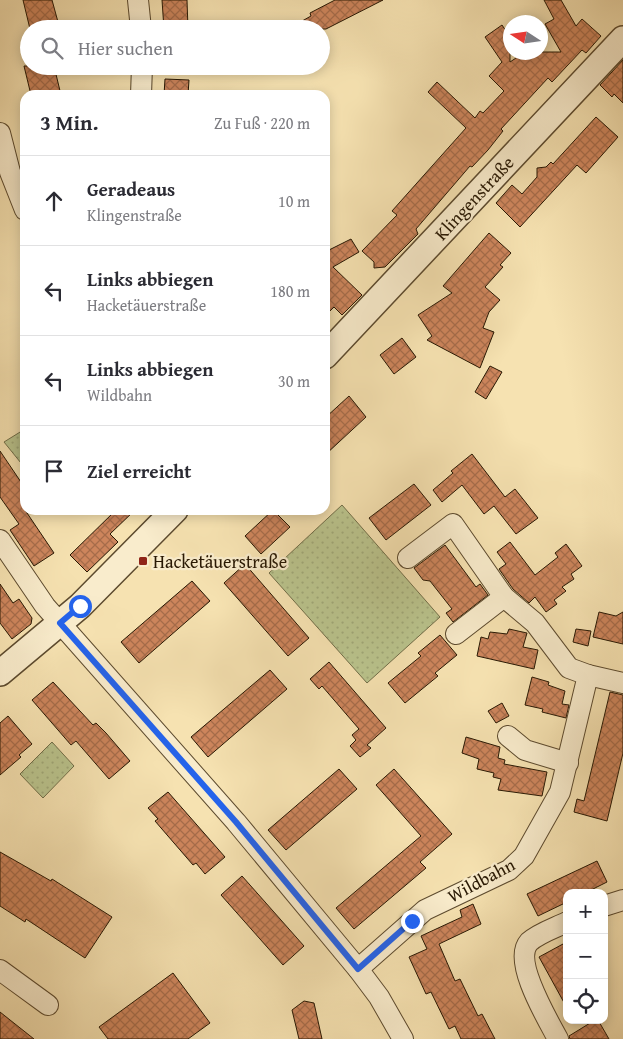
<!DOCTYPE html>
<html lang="de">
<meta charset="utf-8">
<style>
body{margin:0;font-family:"Gentium Book Plus",serif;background:#f2f2f3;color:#2b2b33}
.controls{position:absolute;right:15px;bottom:15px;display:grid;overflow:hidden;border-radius:10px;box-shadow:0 2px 12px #0003}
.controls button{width:45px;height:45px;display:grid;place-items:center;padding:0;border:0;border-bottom:1px solid #e1e1e2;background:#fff;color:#2b2b33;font:25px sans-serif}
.compass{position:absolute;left:503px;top:15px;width:45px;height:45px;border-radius:50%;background:#fff;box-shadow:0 2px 12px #0003;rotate:282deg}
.stop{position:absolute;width:15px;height:15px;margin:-11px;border:4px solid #2563eb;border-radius:50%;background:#fff}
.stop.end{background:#2563eb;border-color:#fff;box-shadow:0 1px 5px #0008}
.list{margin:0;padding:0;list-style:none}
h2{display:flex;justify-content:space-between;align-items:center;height:65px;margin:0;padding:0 20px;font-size:21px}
h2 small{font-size:16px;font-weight:400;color:#7c7c81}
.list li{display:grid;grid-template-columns:32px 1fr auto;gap:15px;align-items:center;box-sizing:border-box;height:90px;padding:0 20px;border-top:1px solid #e1e1e2}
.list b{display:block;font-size:19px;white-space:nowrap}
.list p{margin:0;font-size:16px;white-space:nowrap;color:#7c7c81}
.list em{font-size:16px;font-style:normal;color:#7c7c81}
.icon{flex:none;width:28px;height:28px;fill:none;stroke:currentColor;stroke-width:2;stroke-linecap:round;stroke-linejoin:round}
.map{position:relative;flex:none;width:623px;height:1039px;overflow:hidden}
.search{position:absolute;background:#fff;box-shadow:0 2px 12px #0003;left:20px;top:20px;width:310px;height:55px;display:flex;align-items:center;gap:12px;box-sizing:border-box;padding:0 18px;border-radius:28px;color:#7c7c81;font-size:19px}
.panel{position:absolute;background:#fff;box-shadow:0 2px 12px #0003;left:20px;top:90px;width:310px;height:425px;border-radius:15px}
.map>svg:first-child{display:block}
</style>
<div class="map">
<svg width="623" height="1039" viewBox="0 0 623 1039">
<defs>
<pattern id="park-dots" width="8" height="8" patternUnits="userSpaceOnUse" patternTransform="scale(1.25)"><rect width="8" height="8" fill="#bac48d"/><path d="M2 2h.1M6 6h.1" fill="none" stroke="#a0a878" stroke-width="1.8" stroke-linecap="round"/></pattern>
<pattern id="building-cross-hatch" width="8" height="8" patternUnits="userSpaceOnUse" patternTransform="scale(1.25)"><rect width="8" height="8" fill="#cd855c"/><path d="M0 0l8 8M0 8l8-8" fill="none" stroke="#a66c4a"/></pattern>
</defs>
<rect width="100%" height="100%" fill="#f6e2b1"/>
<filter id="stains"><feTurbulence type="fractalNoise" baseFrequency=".004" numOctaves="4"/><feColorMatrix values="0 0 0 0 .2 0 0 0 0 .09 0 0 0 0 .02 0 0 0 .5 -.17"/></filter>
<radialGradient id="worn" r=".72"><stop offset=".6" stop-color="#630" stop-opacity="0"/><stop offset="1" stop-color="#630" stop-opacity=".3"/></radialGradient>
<g fill="url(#park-dots)" stroke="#716e48">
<path d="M25,429V468L4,442Z"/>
<path d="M342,505L440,617L367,683L269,573Z"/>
<path d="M52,742L74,766L43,798L20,774Z"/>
</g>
<g fill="url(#building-cross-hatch)" stroke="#281803">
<path d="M23,0H52L58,22L30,29Z"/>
<path d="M162,0H187L188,29H164Z"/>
<path d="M335,0H383L326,29H288L311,16L310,13Z"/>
<path d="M544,0H561L576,26L582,19L601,36L586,53L582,50L552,82L548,78L501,129L503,131L488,150L472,167L470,166L416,229L418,234L385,267L374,268V262L362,251L397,215L392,211L400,202L466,128L428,92L437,82L475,118L480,111L483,113L504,91L489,76L502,62L485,37L502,25L510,37V62L525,52H561L545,24L554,19Z"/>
<path d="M623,60V103L614,94L612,97L600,85Z"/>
<path d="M24,66H54L61,95H31Z"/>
<path d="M165,79L189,80L188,95H164Z"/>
<path d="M596,117L618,137L586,173L577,165L520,227L496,203L512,185L522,194L537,177V168L546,167L551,162L553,164Z"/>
<path d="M489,233L511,253L500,265L503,267L485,287L500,300L489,312L483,328L494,332L480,368L427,340L432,336L418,315L452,293L443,286Z"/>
<path d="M351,239L359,252L333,267L362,295L342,315L334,307L325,316V252Z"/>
<path d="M402,338L416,357L394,374L380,355Z"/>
<path d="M490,366L502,372L486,399L475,392Z"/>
<path d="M349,396L366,417L325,455V418Z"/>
<path d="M0,451L25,488V510L54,553L34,566L10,530L19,524L0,497Z"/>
<path d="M472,454L505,497L515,489L538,518L516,534L494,506L484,514L462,485L442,502L433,490L453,473L451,471Z"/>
<path d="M414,484L431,505L386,540L369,518Z"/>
<path d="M116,510H135L110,534L118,542L87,572L70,555Z"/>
<path d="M273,510L290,527L261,554L245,536Z"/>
<path d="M510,542L535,575L558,557L555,553L566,544L582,566L571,574L574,579L562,587L566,591L554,600L557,604L546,612L535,597L529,603L513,589L499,569L506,564L497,552Z"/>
<path d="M445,545L476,587L480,584L488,595L453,622L446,613L452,609L430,581L423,580L414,568Z"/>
<path d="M245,564L309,638L288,656L224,583Z"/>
<path d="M192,581L210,601L139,663L121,642Z"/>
<path d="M0,584L13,603L19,599L32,618L31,624L12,639L0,623Z"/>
<path d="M599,612L616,616L623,612V644L593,637Z"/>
<path d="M509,629L527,633L523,647L538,650L534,669L477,656L481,637L488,639L490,632L507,634Z"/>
<path d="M576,629L591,631L588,646L573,642Z"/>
<path d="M440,635L457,655L435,673L438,676L405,703L388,683L421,656L418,653Z"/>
<path d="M329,662L386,728L367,745L371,748L360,757L350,746L356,740L352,735L359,729L322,686L319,689L310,679Z"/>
<path d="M270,670L287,689L208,757L191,737Z"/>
<path d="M532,677L549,682L548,685L565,691L562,704L569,705L566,718L542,712L543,709L525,705Z"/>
<path d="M53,682L93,725L96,723L106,733L130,761L109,779L76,741L71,745L32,700Z"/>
<path d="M610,692L623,695V753L607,821L574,812L577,799L584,801Z"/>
<path d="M502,703L509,716L496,723L488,711Z"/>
<path d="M8,716L32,744L19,755L21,757L0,775V723Z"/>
<path d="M466,737L500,747L498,758L505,760L504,764L547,772L542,796L498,790L501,779L493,777L494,773L477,769L479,759L462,753Z"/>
<path d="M339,769L357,789L286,850L268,830Z"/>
<path d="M394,769L452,834L420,862L426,868L354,929L336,908L421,836L376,785Z"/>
<path d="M168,792L225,857L205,874L196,863L193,865L155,821L158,819L148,808Z"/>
<path d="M0,852L51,881L52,879L112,917L85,958L26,919L25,922L0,906Z"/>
<path d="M597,861L607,882L585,893H567V902L538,916L527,894Z"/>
<path d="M242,876L304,946L283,965L221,895Z"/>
<path d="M473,904L481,924L439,944L455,981L460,979L478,1016L482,1014L495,1039H461L455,1026L449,1029L431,992L426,994L409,957L427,949L421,936L462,917L460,910Z"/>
<path d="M563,944L567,952V1008L539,957Z"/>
<path d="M173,973L210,1023L188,1039H108L99,1027Z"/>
<path d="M304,1001L314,1003L322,1039H299L292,1010Z"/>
<path d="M0,1012L34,1039H0Z"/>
<path d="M595,1020H598L609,1039H570L569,1036Z"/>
</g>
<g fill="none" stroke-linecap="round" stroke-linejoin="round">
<defs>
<g id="minor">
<path d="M138,0L141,29"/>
<path d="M141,95L142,66"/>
<path d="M0,133L10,172L25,210"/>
<path d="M0,540L45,606L236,822L358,969L379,997L403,1039"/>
<path d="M456,634L504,597"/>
<path d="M588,675L623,683"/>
<path d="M508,736L525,750L568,763"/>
<path d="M604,906L623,900"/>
<path d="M358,969L425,910L509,870L524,856L560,792L588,675L569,668L535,623L504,597L453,524L408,558"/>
<path d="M0,970L48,1005"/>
<path d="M558,1039C548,1020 512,961 529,942C539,933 555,928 567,922"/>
</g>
<g id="tertiary">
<path d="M325,356L623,39"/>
<path d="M0,673L80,606L175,510"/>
</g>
</defs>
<use href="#minor" stroke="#5c4a2e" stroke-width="22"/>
<use href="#tertiary" stroke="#5c4a2e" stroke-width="28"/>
<use href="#minor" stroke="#f9eccc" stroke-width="20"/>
<use href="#tertiary" stroke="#f9eccc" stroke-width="25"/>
</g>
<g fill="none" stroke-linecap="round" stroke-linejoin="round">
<path stroke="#2563eb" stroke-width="6" d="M80,606L60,623L236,822L358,969L412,921"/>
</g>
<rect fill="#8f2418" stroke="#f9eccc" stroke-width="2" x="138" y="556" width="10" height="10" rx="2.5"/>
<g text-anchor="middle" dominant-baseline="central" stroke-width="4.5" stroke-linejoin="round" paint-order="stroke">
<g font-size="18" fill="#281803" stroke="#f9eccc">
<text transform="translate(474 198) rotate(-47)">Klingenstraße</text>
<text transform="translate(481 880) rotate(-28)">Wildbahn</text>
</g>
<g font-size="18" fill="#281803" stroke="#f9eccc" text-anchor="start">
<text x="153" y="561">Hacketäuerstraße</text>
</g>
</g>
<rect width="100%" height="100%" filter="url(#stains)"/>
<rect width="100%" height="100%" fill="url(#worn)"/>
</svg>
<div class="controls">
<button>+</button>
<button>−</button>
<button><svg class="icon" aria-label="locate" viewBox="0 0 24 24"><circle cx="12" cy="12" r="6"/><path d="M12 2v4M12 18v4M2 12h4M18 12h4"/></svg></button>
</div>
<svg class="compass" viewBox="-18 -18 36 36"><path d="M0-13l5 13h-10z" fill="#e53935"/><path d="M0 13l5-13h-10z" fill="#7c7c81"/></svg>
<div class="stop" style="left:80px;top:606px"></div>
<div class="stop end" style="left:412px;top:921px"></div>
<div class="search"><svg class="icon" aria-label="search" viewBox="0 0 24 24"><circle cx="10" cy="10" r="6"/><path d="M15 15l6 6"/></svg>Hier suchen</div>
<section class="panel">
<h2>3 Min.<small>Zu Fuß · 220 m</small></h2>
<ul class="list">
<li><svg class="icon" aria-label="ahead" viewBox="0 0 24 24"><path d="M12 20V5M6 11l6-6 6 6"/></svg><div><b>Geradeaus</b><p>Klingenstraße</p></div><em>10 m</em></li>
<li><svg class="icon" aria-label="left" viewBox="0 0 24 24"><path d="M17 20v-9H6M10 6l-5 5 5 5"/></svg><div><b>Links abbiegen</b><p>Hacketäuerstraße</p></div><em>180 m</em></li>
<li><svg class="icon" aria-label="left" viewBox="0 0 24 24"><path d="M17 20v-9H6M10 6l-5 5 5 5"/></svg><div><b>Links abbiegen</b><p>Wildbahn</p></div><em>30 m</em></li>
<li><svg class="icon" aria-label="arrive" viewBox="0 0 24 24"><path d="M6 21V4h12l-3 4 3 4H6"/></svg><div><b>Ziel erreicht</b></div></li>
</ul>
</section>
</div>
